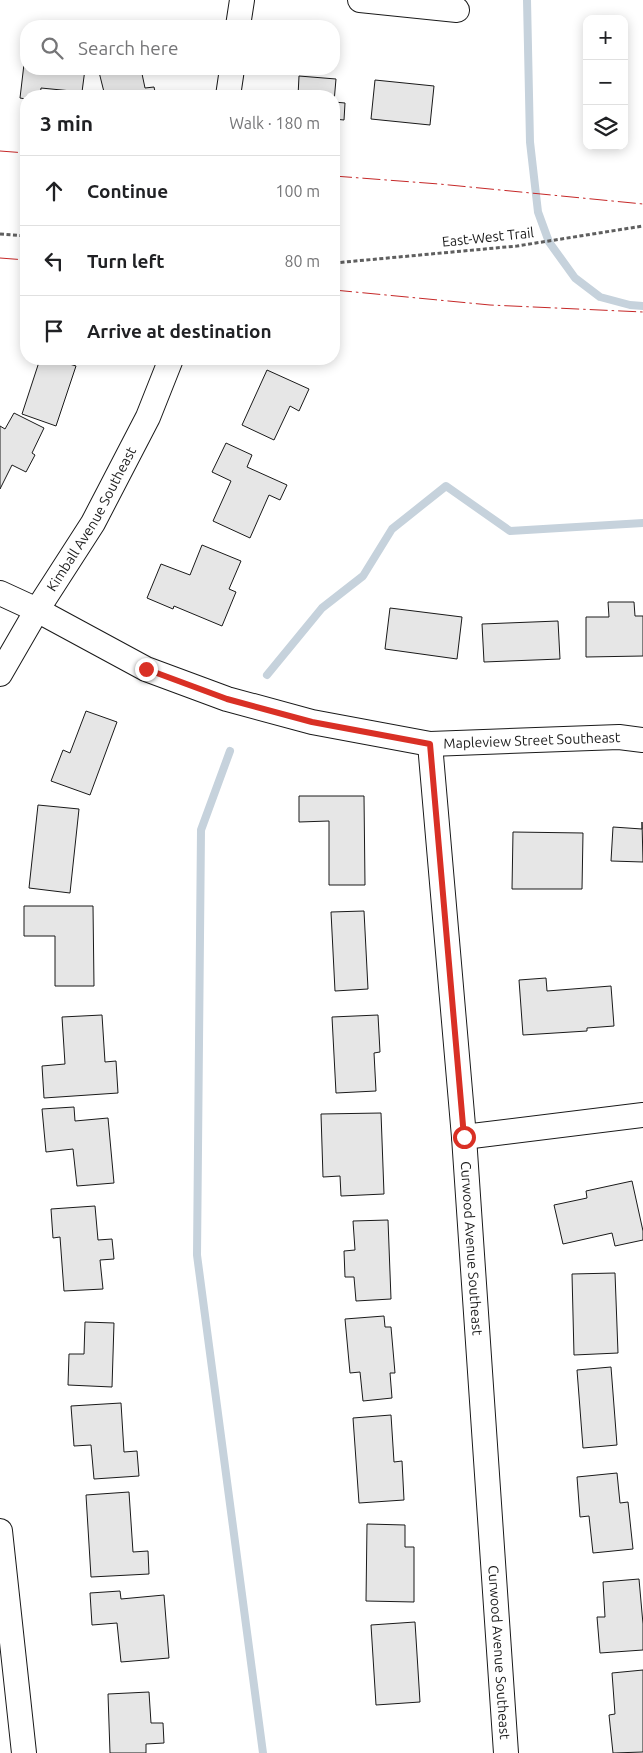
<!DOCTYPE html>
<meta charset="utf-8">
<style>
body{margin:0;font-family:Ubuntu,sans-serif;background:#f6f6f6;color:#202124}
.controls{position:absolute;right:15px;top:15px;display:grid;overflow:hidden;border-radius:10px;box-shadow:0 2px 12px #0003}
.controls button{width:45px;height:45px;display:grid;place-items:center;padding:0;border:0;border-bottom:1px solid #e0e0e0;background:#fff;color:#202124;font:25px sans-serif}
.stop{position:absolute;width:15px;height:15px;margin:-11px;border:4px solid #d93025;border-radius:50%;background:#fff}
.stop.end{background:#d93025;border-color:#fff;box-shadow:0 1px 5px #0008}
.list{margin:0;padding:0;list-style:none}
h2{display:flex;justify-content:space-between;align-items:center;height:65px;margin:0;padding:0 20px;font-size:21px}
h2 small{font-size:16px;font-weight:400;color:#757577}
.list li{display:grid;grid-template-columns:32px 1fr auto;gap:15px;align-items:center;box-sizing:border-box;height:70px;padding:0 20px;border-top:1px solid #e0e0e0}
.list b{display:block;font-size:19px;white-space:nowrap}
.list em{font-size:16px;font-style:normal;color:#757577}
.icon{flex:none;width:28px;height:28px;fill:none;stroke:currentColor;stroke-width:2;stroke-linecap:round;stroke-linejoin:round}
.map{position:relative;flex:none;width:643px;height:1753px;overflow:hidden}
.search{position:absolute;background:#fff;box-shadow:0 2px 12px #0003;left:20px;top:20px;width:320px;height:55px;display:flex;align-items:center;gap:12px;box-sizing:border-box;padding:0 18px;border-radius:20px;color:#757577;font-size:19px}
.panel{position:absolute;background:#fff;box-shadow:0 2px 12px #0003;left:20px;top:90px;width:320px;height:275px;border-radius:20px}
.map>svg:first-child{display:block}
</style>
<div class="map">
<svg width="643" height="1753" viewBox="0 0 643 1753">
<rect width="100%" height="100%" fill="#fff"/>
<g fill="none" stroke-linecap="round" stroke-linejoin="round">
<g stroke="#c6d2dc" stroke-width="8">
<path d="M527,0L530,142L538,212L549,242L575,278L600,297L630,305L643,306"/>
<path d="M267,675L322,608L363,576L392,529L446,486L510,531L643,523"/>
<path d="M230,751L201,830L197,1255L263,1753"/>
</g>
</g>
<g fill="#e6e6e6" stroke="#1a1a1a">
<path d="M26,47V69H85L82,92L41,88L40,96H26V99L20,98Z"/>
<path d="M113,69H141L145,88L154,87L156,96H105L99,72Z"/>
<path d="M299,76L336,79L334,102L345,103L344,120L334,119V96H298Z"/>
<path d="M375,80L434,86L430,125L371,119Z"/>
<path d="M40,359H53L76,366L56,426L22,414Z"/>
<path d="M267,370L309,389L299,411L290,406L274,440L242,425Z"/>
<path d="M14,413L44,428L32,453L35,455L26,472L12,465L0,489V426L5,429Z"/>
<path d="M226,443L252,455L247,467L287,485L280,500L269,495L250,538L213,521L231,481L212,472Z"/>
<path d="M202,545L241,561L229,589L236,592L222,626L174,606L173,609L147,598L161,564L190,575Z"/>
<path d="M608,602H634L635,616H643V656L586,657V617H609Z"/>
<path d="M390,608L462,617L457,659L385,649Z"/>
<path d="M558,621L560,659L484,662L482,624Z"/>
<path d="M86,711L117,722L90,795L51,781L63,750L70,753Z"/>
<path d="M299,796H364L365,885H329V821L299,822Z"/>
<path d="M38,805L79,809L70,893L29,888Z"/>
<path d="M642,822L643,862L611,861L613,827L642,829Z"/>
<path d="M513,832L583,833L582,889H512Z"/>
<path d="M24,906H93L94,986H55V936H24Z"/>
<path d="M364,911L368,989L335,991L331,912Z"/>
<path d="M546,978L547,991L611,986L614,1026L587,1028V1031L523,1035L519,980Z"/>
<path d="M102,1015L105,1062L116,1061L118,1093L44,1098L42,1066L65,1064L62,1017Z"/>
<path d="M378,1015L380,1052L374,1053L376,1091L336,1093L332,1017Z"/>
<path d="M74,1107L75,1121L108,1118L114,1183L77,1186L73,1149L46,1152L42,1109Z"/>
<path d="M381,1113L384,1194L341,1196L340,1176L323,1177L321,1114Z"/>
<path d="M632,1181L643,1231V1240L615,1246L612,1233L563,1244L554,1205L587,1198L586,1191Z"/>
<path d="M95,1206L98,1240L112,1239L114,1259L100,1260L103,1289L64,1291L60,1237L53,1238L51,1209Z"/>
<path d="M388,1220L391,1299L356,1301L354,1277H345L344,1251L355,1250L353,1221Z"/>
<path d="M615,1273L618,1353L574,1355L572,1274Z"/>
<path d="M384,1316L385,1327H391L395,1373H390L392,1398L363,1401L360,1372L350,1373L345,1319Z"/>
<path d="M85,1322L114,1323L112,1387L68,1385L69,1354H84Z"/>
<path d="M611,1367L617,1445L583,1448L577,1370Z"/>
<path d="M121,1403L124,1452L137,1451L139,1476L94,1479L91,1445L74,1446L71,1406Z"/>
<path d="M391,1415L394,1462L402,1461L404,1500L359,1503L353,1418Z"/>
<path d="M617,1473L620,1503L628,1502L633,1549L593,1553L589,1516L580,1517L577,1477Z"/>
<path d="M129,1492L133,1552L148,1551L149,1574L91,1577L86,1495Z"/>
<path d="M367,1524L405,1525V1547H414V1602L366,1601Z"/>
<path d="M639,1579L643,1624V1650L600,1653L597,1617H605L603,1582Z"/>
<path d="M120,1591L121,1599L164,1595L169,1658L121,1662L117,1623L92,1625L90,1593Z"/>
<path d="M415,1622L420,1702L376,1705L371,1625Z"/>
<path d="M643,1670V1752L613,1753L609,1715L615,1714L612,1673Z"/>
<path d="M149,1692L151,1723H163L164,1743L146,1744V1753H110L108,1694Z"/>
</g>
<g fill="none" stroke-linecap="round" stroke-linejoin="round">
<defs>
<g id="street">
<path d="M360,0L457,10"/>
<path d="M238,26L242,0"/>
<path d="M228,96L232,69"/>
<path id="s1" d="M0,593L37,610L146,669L227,699L312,722L430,744L619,737L643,740"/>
<path id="s2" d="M0,674L37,610L93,523L148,417L171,359"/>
<path id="s3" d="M430,744L464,1137L506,1753"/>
<path d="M464,1137L643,1115"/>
<path d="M0,1531L24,1753"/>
</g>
</defs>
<use href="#street" stroke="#1a1a1a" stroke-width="26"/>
<g stroke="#5f5f5f" stroke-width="3" stroke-dasharray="4 2.5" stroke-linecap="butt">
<path d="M0,234L26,236"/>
<path d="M334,263L517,246L643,226"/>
</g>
<use href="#street" stroke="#fff" stroke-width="24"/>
<g stroke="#c62828" stroke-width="1" stroke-dasharray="18 4 2.5 4" stroke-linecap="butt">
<path d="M0,151L26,153"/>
<path d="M334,176L439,184L643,204"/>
<path d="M0,258L26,260"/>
<path d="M334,290L490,305L643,312"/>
</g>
</g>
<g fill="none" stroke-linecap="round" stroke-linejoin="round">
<path stroke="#d93025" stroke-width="6" d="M146,669L227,699L312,722L430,744L464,1137"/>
</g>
<g text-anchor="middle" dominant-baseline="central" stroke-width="4" stroke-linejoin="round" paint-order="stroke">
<g font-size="14" fill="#1a1a1a" stroke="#fff">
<text transform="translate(488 237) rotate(-6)">East-West Trail</text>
<text stroke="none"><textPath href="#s2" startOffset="180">Kimball Avenue Southeast</textPath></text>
<text stroke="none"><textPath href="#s1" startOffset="561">Mapleview Street Southeast</textPath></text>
<text stroke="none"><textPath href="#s3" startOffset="506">Curwood Avenue Southeast</textPath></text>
<text stroke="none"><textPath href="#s3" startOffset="911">Curwood Avenue Southeast</textPath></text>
</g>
</g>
</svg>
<div class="controls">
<button>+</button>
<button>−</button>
<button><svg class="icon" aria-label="layers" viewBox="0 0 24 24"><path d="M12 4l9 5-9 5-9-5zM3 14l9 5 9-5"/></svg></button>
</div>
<div class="stop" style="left:464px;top:1137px"></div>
<div class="stop end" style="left:146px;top:669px"></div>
<div class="search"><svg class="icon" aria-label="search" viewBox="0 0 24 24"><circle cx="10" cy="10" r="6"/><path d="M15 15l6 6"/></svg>Search here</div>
<section class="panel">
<h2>3 min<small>Walk · 180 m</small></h2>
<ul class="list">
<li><svg class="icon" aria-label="ahead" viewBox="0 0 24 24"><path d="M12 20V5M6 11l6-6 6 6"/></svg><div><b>Continue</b></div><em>100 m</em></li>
<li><svg class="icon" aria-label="left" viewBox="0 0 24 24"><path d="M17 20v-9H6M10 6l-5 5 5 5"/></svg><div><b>Turn left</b></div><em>80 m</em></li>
<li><svg class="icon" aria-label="arrive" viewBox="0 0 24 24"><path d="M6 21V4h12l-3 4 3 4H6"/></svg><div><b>Arrive at destination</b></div></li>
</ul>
</section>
</div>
